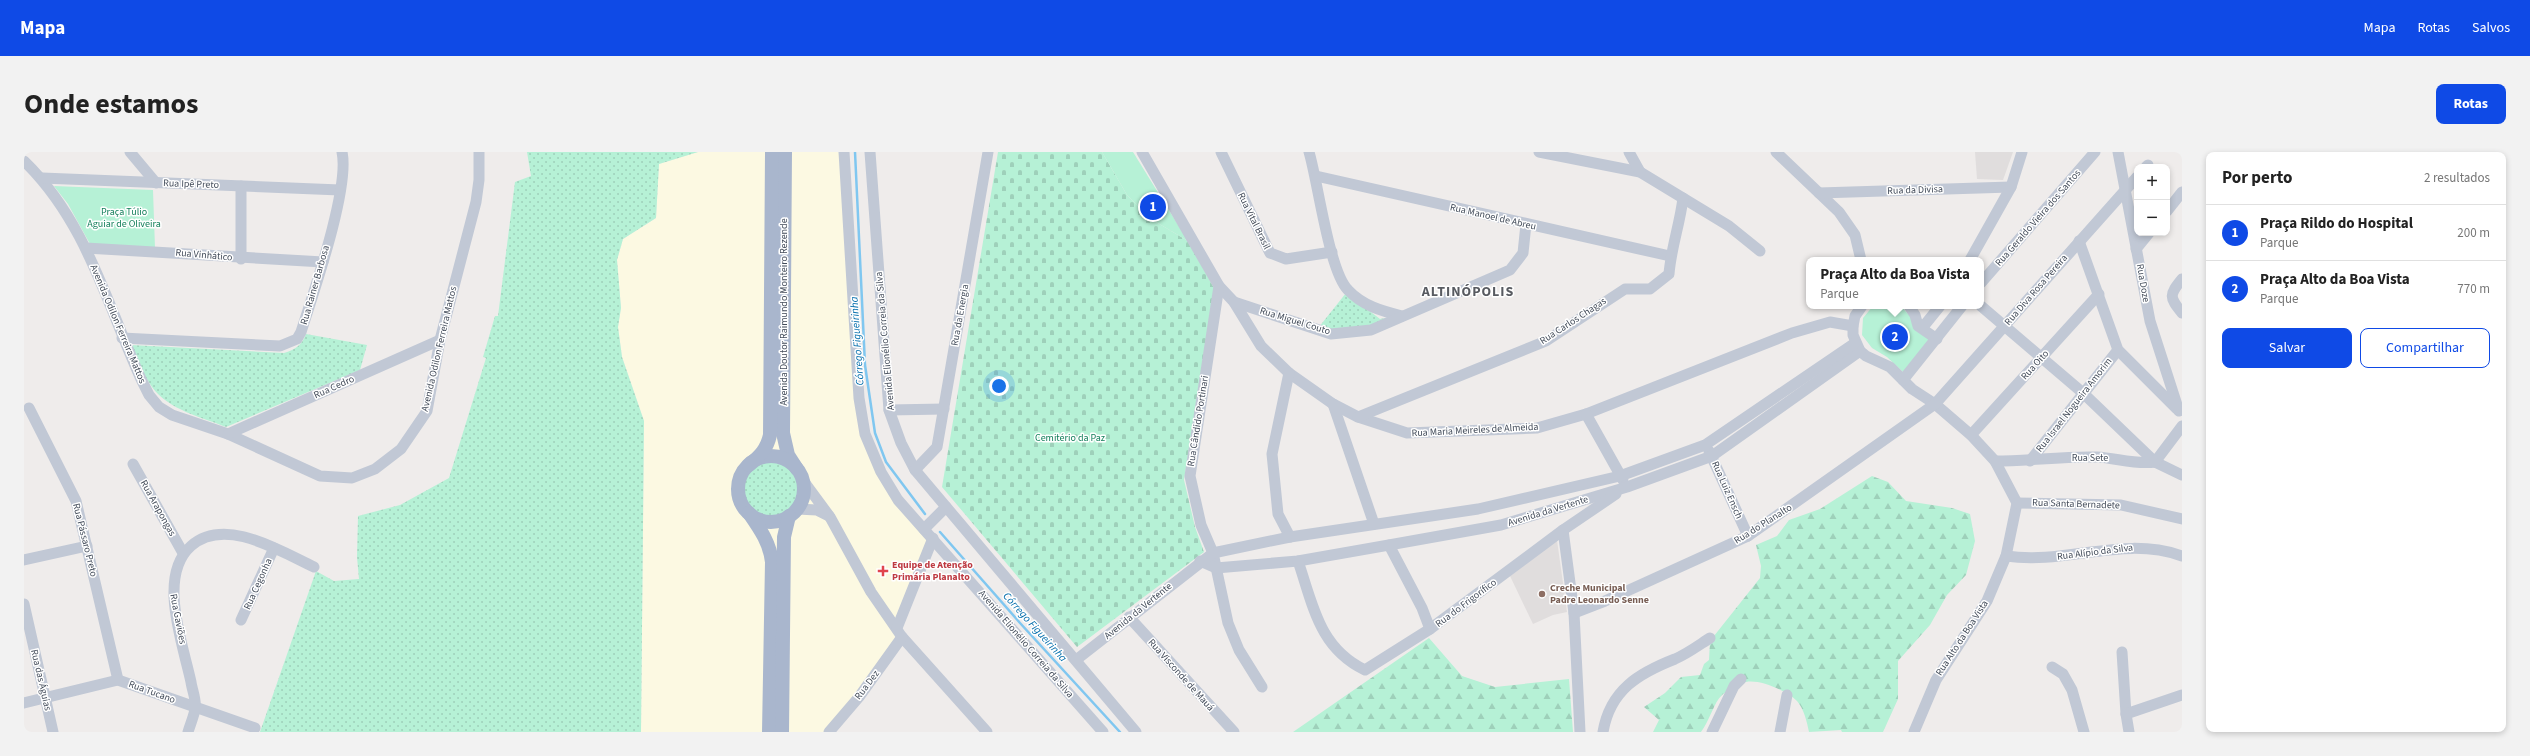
<!DOCTYPE html>
<html lang="pt">
<meta charset="utf-8">
<style>
body{margin:0;font-family:"Source Sans 3",sans-serif;background:#f2f2f2;color:#222}
.controls{position:absolute;right:12px;top:12px;display:grid;overflow:hidden;border-radius:8px;box-shadow:0 2px 6px #0003}
.controls button{width:36px;height:36px;display:grid;place-items:center;padding:0;border:0;border-bottom:1px solid #e0e0e0;background:#fff;color:#222;font:20px sans-serif}
.you{position:absolute;left:975px;top:234px;width:14px;height:14px;margin:-10px;border:3px solid #fff;border-radius:50%;background:#1a73e8;box-shadow:0 0 0 6px #1a73e833}
.badge{display:grid;place-items:center;width:26px;height:26px;border-radius:50%;background:#0f4ae6;color:#fff;font-size:13px;font-weight:700}
.pin{position:absolute;translate:-50% -50%;border:2px solid #fff;box-shadow:0 1px 4px #0006}
.popup{position:absolute;left:1782px;top:105px;width:178px;height:52px;box-sizing:border-box;display:grid;place-content:center;border-radius:8px;background:#fff;filter:drop-shadow(0 1px 3px #0005);font-size:13px;white-space:nowrap;color:#767676}
.popup b{font-size:15px;color:#222}
.popup::after{content:'';position:absolute;left:50%;top:100%;margin-left:-8px;border:8px solid transparent;border-top-color:#fff}
.list{margin:0;padding:0;list-style:none}
h2{display:flex;justify-content:space-between;align-items:center;height:52px;margin:0;padding:0 16px;font-size:17px}
h2 small{font-size:13px;font-weight:400;color:#767676}
.list li{display:grid;grid-template-columns:26px 1fr auto;gap:12px;align-items:center;box-sizing:border-box;height:56px;padding:0 16px;border-top:1px solid #e0e0e0}
.list b{display:block;font-size:15px;white-space:nowrap}
.list p{margin:0;font-size:13px;white-space:nowrap;color:#767676}
.list em{font-size:13px;font-style:normal;color:#767676}
.actions{display:flex;gap:8px;padding:12px 16px}
.actions a{flex:1;padding:9px 0;border:1px solid #0f4ae6;border-radius:8px;text-align:center;font-size:14px;color:#0f4ae6}
.actions .main{background:#0f4ae6;color:#fff}
.map{position:relative;flex:none;width:2158px;height:580px;overflow:hidden;border-radius:8px}
header{display:flex;align-items:center;gap:24px;box-sizing:border-box;height:56px;padding:0 20px;background:#0f4ae6;color:#fff}
header strong{font-size:19px}
nav{display:flex;gap:22px;margin-inline-start:auto;font-size:14px}
.intro{display:flex;align-items:center;justify-content:space-between;box-sizing:border-box;height:96px;padding:0 24px}
h1{margin:0;font-size:28px}
.button{padding:10px 18px;border-radius:8px;background:#0f4ae6;color:#fff;font-size:14px;font-weight:700}
main{display:flex;gap:24px;padding:0 24px}
aside{flex:1;background:#fff;border-radius:8px;box-shadow:0 2px 6px #0003}
.map>svg:first-child{display:block}
</style>
<header>
<strong>Mapa</strong>
<nav><a>Mapa</a><a>Rotas</a><a>Salvos</a></nav>
</header>
<div class="intro"><h1>Onde estamos</h1><a class="button">Rotas</a></div>
<main>
<div class="map">
<svg width="2158" height="580" viewBox="0 0 2158 580">
<defs>
<pattern id="grass-dots" width="8" height="8" patternUnits="userSpaceOnUse"><rect width="8" height="8" fill="#b6f1d6"/><path d="M2 2h.1M6 6h.1" fill="none" stroke="#9ed0ba" stroke-width="1.8" stroke-linecap="round"/></pattern>
<pattern id="forest-firs" width="22" height="20" patternUnits="userSpaceOnUse"><rect width="22" height="20" fill="#b6f1d6"/><path d="M5 1l3.5 6h-7zM16 11l3.5 6h-7z" fill="#9ed0ba"/></pattern>
<pattern id="cemetery-stones" width="16" height="16" patternUnits="userSpaceOnUse"><rect width="16" height="16" fill="#b6f1d6"/><path d="M2 7V4a2 2 0 0 1 4 0v3zM10 15v-3a2 2 0 0 1 4 0v3z" fill="#9ed0ba"/></pattern>
</defs>
<rect width="100%" height="100%" fill="#efeceb"/>
<path fill="#fcf9e2" d="M674,0H820L835,246L857,320L909,386L873,476L878,485L803,580H617L620,269L598,205L594,175L597,156L593,108L599,87L632,66L635,12Z"/>
<g fill="#e0dddd">
<path d="M1951,0H1989L1979,28L1953,27Z"/>
<path d="M1533,388L1543,460L1529,463L1509,472L1486,424Z"/>
</g>
<g fill="url(#grass-dots)">
<path d="M503,0H674L635,12L632,66L599,87L593,108L597,156L594,175L598,205L620,269L617,580H236L292,419L310,429L335,427L333,405L334,364L376,353L425,326L462,206L459,205L471,164H474L491,30L507,24Z"/>
<path d="M1322,141L1356,167L1366,165L1346,176L1308,178L1295,175Z"/>
<path d="M282,182L343,193L336,218L202,275C177,265 145,258 128,235C119,223 114,207 107,193L260,201C271,198 278,193 282,182Z"/>
<circle cx="747" cy="337" r="29"/>
</g>
<g fill="url(#forest-firs)">
<path d="M1848,324L1864,330L1882,349L1928,356L1946,362L1951,389L1942,423L1923,443L1906,473L1874,509V547L1859,580H1818L1817,578L1785,580C1783,570 1780,557 1773,549C1763,539 1736,527 1722,530C1716,531 1703,539 1698,543C1690,550 1685,570 1677,580H1629L1635,568L1620,555L1641,541L1657,525L1676,523L1680,512L1685,508L1686,489L1736,426L1737,414L1732,393L1753,384L1765,368L1796,357Z"/>
<path d="M1405,486L1438,524L1471,535L1545,527L1549,580H1269Z"/>
</g>
<path fill="url(#cemetery-stones)" d="M974,0H1078L1103,43L1127,67L1164,89L1190,136L1160,328L1171,375L1180,400L1053,495L918,335Z"/>
<g fill="#b6f1d6">
<path d="M1078,0H1109L1164,89L1127,67L1103,43Z"/>
<path d="M30,34L129,38L131,96L66,92L44,52Z"/>
<path d="M1849,154H1877L1906,187L1880,221L1863,205L1848,196L1838,183L1839,166Z"/>
</g>
<g fill="none" stroke-linecap="round" stroke-linejoin="round">
<g stroke="#80c7f0" stroke-width="2.5">
<path d="M831,0L841,213L851,281L862,310L901,362"/>
<path d="M916,380L996,471L1096,580"/>
</g>
<g stroke="#c1c8d5" stroke-width="11">
<path d="M106,0L132,31"/>
<path d="M820,0L835,246L841,282L857,320L874,348L1079,580"/>
<path d="M846,0L865,258L877,291L891,318L1112,580"/>
<path d="M1118,0L1195,134L1210,150L1237,194L1265,221L1309,252L1334,265L1383,281L1513,276L1562,262L1768,181L1806,170L1829,174"/>
<path d="M1197,0L1246,101L1262,107L1308,100"/>
<path d="M1285,0C1294,30 1305,119 1324,138C1339,154 1358,159 1378,164"/>
<path d="M1515,0L1616,20L1705,74L1736,99"/>
<path d="M1605,0L1616,20"/>
<path d="M1752,0L1815,60L1831,83L1837,108"/>
<path d="M2094,0L2126,169L2155,259"/>
<path d="M0,9C62,69 82,150 117,227L125,243L135,255L148,263L204,282L296,324L328,326L351,317L377,297L403,259L416,188L452,50L455,28V0"/>
<path d="M2122,15L2124,13"/>
<path d="M1292,24L1646,104"/>
<path d="M18,26L316,38"/>
<path d="M1795,41L1987,35"/>
<path d="M2143,59L2158,40"/>
<path d="M2055,89L2094,198L2153,257"/>
<path d="M62,96L299,110"/>
<path d="M2112,97L2125,81"/>
<path d="M217,107V34"/>
<path d="M1946,108L1987,35L1998,0"/>
<path d="M2158,127C2145,143 2145,145 2158,161"/>
<path d="M1957,131L2071,0"/>
<path d="M1195,134L1166,324L1177,373L1189,401L1204,471L1215,498L1238,535"/>
<path d="M1210,150L1307,182L1347,178L1486,118L1499,101L1502,72"/>
<path d="M1838,154L1831,164L1829,174V183L1836,199L1842,204L1866,215L1888,237L1911,252L1947,283L1971,309L1993,351L1982,404L1963,449L1912,528L1890,580"/>
<path d="M1885,154L1891,163L1894,174L1913,187"/>
<path d="M1957,154L2059,241L2131,310L2158,323"/>
<path d="M1899,175L1916,154"/>
<path d="M98,186L256,194L273,187L277,180C289,142 326,36 318,0"/>
<path d="M1265,221L1248,302L1254,362L1266,385"/>
<path d="M1879,228L1938,154"/>
<path d="M1309,252L1350,372"/>
<path d="M5,256L52,349L94,528"/>
<path d="M865,258L920,257"/>
<path d="M1562,262L1599,328"/>
<path d="M1334,265L1522,189L1601,137H1626L1645,122C1647,96 1656,72 1659,46"/>
<path d="M204,282L416,188"/>
<path d="M1947,283L2075,142"/>
<path d="M1685,299L1724,384"/>
<path d="M1971,309C2005,309 2039,304 2073,305C2092,306 2112,313 2131,310"/>
<path d="M2006,309L2094,198"/>
<path d="M2131,310L2158,274"/>
<path d="M109,312L159,401"/>
<path d="M891,318L913,295L964,0"/>
<path d="M778,327L806,365L847,440L878,485L963,580"/>
<path d="M1993,351L2097,353L2158,367"/>
<path d="M773,357L793,358L805,364"/>
<path d="M900,377L922,355"/>
<path d="M1539,378L1550,461L1556,580"/>
<path d="M1365,393L1398,456L1406,477"/>
<path d="M1982,404C2043,413 2099,383 2158,404"/>
<path d="M0,408L63,394"/>
<path d="M1176,409L1192,416L1274,409L1365,393L1477,373L1603,335L1688,304L1836,199"/>
<path d="M1274,409C1289,453 1295,496 1341,518L1406,477L1539,378L1592,342"/>
<path d="M0,452L29,580"/>
<path d="M1550,461L1581,449L1724,384L1911,252L2113,25"/>
<path d="M1105,465L1210,580"/>
<path d="M217,468L250,396"/>
<path d="M873,476L909,386"/>
<path d="M2098,500L2102,562L2105,580"/>
<path d="M1052,508L1189,401L1266,385L1454,357L1596,324L1681,293L1831,191"/>
<path d="M2028,515L2039,522L2048,538L2060,580"/>
<path d="M0,551L94,528L231,576"/>
<path d="M2102,562L2158,543"/>
<path d="M164,580C166,573 170,564 171,557C173,549 168,538 167,530C159,492 133,424 167,394C201,364 256,399 290,415"/>
<path d="M805,580L835,545L878,485"/>
<path d="M1579,580C1586,538 1615,521 1651,507C1663,502 1675,493 1686,486"/>
<path d="M1688,580L1710,534L1717,527"/>
<path d="M1756,580L1763,543"/>
</g>
<g stroke="#a9b6cd" stroke-width="14">
<path d="M761,0L759,281L764,303L773,317"/>
<circle cx="747" cy="337" r="33"/>
<path d="M725,313C736,304 743,297 746,283L748,0"/>
<path d="M725,361C736,377 746,391 748,410L745,580"/>
<path d="M758,580L760,385L765,364"/>
</g>
</g>
<path fill="#e0444e" stroke="#fff" stroke-width="1.5" d="M857 413h4v4h4v4h-4v4h-4v-4h-4v-4h4z"/>
<circle fill="#8d6e63" stroke="#fff" stroke-width="1.5" cx="1518" cy="442" r="4"/>
<g text-anchor="middle" dominant-baseline="central" stroke-width="3" stroke-linejoin="round" paint-order="stroke">
<g font-size="10" fill="#434c5a" stroke="#fff">
<text transform="translate(167 32) rotate(2)">Rua Ipê Preto</text>
<text transform="translate(1891 38) rotate(-2)">Rua da Divisa</text>
<text transform="translate(1469 65) rotate(13)">Rua Manoel de Abreu</text>
<text transform="translate(2014 66) rotate(-49)">Rua Geraldo Vieira dos Santos</text>
<text transform="translate(1230 69) rotate(64)">Rua Vital Brasil</text>
<text transform="translate(180 103) rotate(5)">Rua Vinhático</text>
<text transform="translate(2119 131) rotate(80)">Rua Doze</text>
<text transform="translate(291 133) rotate(-74)">Rua Rainer Barbosa</text>
<text transform="translate(2012 138) rotate(-49)">Rua Diva Rosa Pereira</text>
<text transform="translate(760 160) rotate(-90)">Avenida Doutor Raimundo Monteiro Rezende</text>
<text transform="translate(936 163) rotate(-80)">Rua da Energia</text>
<text transform="translate(1271 169) rotate(17)">Rua Miguel Couto</text>
<text transform="translate(1549 169) rotate(-33)">Rua Carlos Chagas</text>
<text transform="translate(94 172) rotate(67)">Avenida Odilon Ferreira Mattos</text>
<text transform="translate(861 189) rotate(-95)">Avenida Elionélio Correia da Silva</text>
<text transform="translate(415 197) rotate(-77)">Avenida Odilon Ferreira Mattos</text>
<text transform="translate(2011 213) rotate(-48)">Rua Oito</text>
<text transform="translate(310 235) rotate(-24)">Rua Cedro</text>
<text transform="translate(2050 253) rotate(-52)">Rua Israel Nogueira Amorim</text>
<text transform="translate(1174 269) rotate(-81)">Rua Cândido Portinari</text>
<text transform="translate(1451 278) rotate(-3)">Rua Maria Meireles de Almeida</text>
<text x="2066" y="306">Rua Sete</text>
<text transform="translate(1703 338) rotate(66)">Rua Luiz Ensch</text>
<text transform="translate(2052 352) rotate(2)">Rua Santa Bernadete</text>
<text transform="translate(134 356) rotate(61)">Rua Arapongas</text>
<text transform="translate(1524 359) rotate(-17)">Avenida da Vertente</text>
<text transform="translate(1739 372) rotate(-32)">Rua do Planalto</text>
<text transform="translate(61 388) rotate(76)">Rua Pássaro Preto</text>
<text transform="translate(2071 400) rotate(-7)">Rua Alípio da Silva</text>
<text transform="translate(234 432) rotate(-66)">Rua Cegonha</text>
<text transform="translate(1442 451) rotate(-37)">Rua do Frigorífico</text>
<text transform="translate(1114 459) rotate(-39)">Avenida da Vertente</text>
<text transform="translate(154 467) rotate(79)">Rua Gaviões</text>
<text transform="translate(1938 486) rotate(-57)">Rua Alto da Boa Vista</text>
<text transform="translate(1002 492) rotate(49)">Avenida Elionélio Correia da Silva</text>
<text transform="translate(1157 523) rotate(48)">Rua Visconde de Mauá</text>
<text transform="translate(17 528) rotate(77)">Rua das Águias</text>
<text transform="translate(843 533) rotate(-53)">Rua Dez</text>
<text transform="translate(128 540) rotate(20)">Rua Tucano</text>
</g>
<g font-size="10" fill="#117e59" stroke="#fff">
<text x="100" y="60">Praça Túlio<tspan x="100" dy="12">Aguiar de Oliveira</tspan></text>
<text x="1046" y="286">Cemitério da Paz</text>
</g>
<g font-size="10" font-weight="bold" fill="#be3a42" stroke="#fff" text-anchor="start">
<text x="868" y="413">Equipe de Atenção<tspan x="868" dy="12">Primária Planalto</tspan></text>
</g>
<g font-size="10" font-weight="bold" fill="#785e54" stroke="#fff" text-anchor="start">
<text x="1526" y="436">Creche Municipal<tspan x="1526" dy="12">Padre Leonardo Senne</tspan></text>
</g>
<g font-size="11" font-style="italic" fill="#046eac" stroke="#fff">
<text transform="translate(833 189) rotate(-94)">Córrego Figueirinha</text>
<text transform="translate(1011 475) rotate(48)">Córrego Figueirinha</text>
</g>
<g font-size="14" font-weight="bold" letter-spacing="1" fill="#585b61" stroke="#fff">
<text x="1444" y="140">ALTINÓPOLIS</text>
</g>
</g>
</svg>
<div class="controls">
<button>+</button>
<button>−</button>
</div>
<div class="you"></div>
<div class="pin badge" style="left:1129px;top:55px">1</div>
<div class="pin badge" style="left:1871px;top:185px">2</div>
<div class="popup"><b>Praça Alto da Boa Vista</b>Parque</div>
</div>
<aside>
<h2>Por perto<small>2 resultados</small></h2>
<ul class="list">
<li><span class="badge">1</span><div><b>Praça Rildo do Hospital</b><p>Parque</p></div><em>200 m</em></li>
<li><span class="badge">2</span><div><b>Praça Alto da Boa Vista</b><p>Parque</p></div><em>770 m</em></li>
</ul>
<div class="actions"><a class="main">Salvar</a><a>Compartilhar</a></div>
</aside>
</main>
